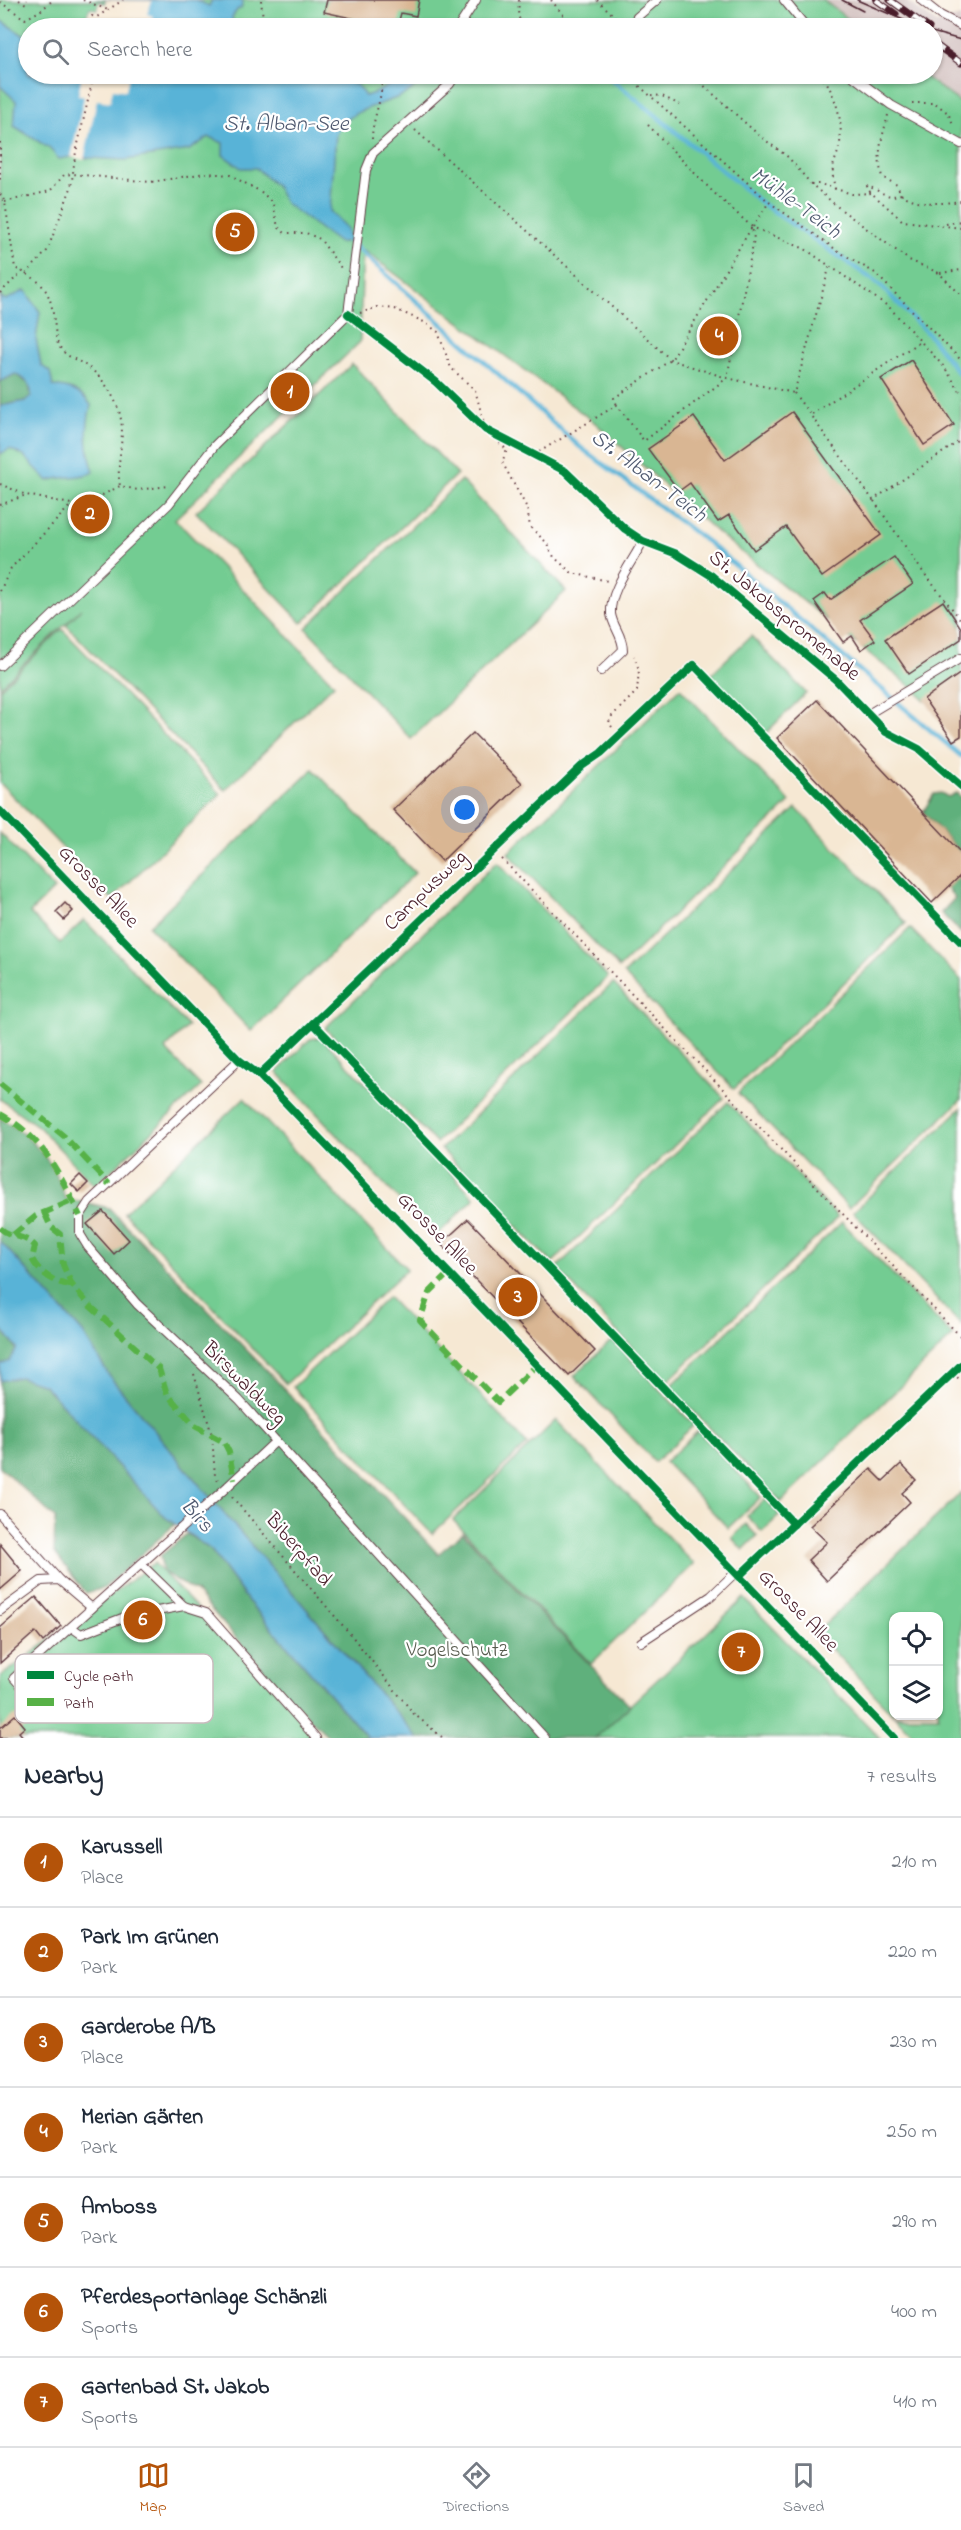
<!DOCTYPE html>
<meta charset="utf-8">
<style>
body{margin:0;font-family:"Indie Flower",sans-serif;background:#f6f6f7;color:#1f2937}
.controls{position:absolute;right:18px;bottom:18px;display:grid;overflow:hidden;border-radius:12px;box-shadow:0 2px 4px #0004}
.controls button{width:54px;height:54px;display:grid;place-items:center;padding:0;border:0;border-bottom:2px solid #e0e1e3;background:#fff;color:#1f2937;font:30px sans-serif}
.you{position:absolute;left:465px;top:810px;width:21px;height:21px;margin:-15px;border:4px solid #fff;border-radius:50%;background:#1a73e8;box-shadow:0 0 0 9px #1a73e833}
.badge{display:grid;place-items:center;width:39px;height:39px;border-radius:50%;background:#b45309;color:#fff;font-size:20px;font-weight:700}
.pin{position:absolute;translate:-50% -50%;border:3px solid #fff;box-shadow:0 2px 6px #0006}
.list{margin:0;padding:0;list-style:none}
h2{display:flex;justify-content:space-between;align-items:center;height:78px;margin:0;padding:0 24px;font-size:26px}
h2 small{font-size:20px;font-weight:400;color:#747a83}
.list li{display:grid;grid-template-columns:39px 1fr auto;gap:18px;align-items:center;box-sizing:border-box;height:90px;padding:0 24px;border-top:2px solid #e0e1e3}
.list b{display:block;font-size:22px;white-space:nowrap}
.list p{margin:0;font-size:20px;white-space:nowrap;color:#747a83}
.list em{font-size:20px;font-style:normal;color:#747a83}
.icon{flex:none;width:33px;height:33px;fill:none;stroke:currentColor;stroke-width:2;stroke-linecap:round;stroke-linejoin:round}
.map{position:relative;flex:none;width:961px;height:1738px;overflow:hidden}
.search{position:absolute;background:#fff;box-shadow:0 2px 4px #0004;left:18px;right:18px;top:18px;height:66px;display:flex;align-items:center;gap:15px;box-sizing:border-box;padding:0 21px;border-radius:33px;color:#747a83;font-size:22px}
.sheet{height:708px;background:#fff}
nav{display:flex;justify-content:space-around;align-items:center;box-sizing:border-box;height:84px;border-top:2px solid #e0e1e3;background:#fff;font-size:16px;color:#747a83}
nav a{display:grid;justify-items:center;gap:3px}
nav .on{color:#b45309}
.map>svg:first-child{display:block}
</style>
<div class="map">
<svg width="961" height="1738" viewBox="0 0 961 1738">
<rect width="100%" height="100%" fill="#fff"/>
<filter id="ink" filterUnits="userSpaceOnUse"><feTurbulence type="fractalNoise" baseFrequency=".0167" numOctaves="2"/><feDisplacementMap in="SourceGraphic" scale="12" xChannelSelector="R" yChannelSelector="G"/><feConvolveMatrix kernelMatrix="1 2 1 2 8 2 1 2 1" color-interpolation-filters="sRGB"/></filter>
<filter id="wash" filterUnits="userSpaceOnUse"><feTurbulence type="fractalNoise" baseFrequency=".008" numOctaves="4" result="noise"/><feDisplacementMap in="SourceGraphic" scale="24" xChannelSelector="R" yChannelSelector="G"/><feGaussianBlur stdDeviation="1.35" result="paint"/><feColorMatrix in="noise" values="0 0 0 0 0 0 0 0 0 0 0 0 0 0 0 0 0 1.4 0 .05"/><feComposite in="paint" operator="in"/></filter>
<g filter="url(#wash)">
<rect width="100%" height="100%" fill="#f6e8d3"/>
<path fill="#d1bfbd" d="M823,0H905L937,23L961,17V103L921,74H932V28H860Z"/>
<g fill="#73cc92" stroke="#5e765e" stroke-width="1.5">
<path d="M0,0H823L860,28H28V74H921L961,103V734L910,686L719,534L594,422L363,250L360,342L175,519L334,684L225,790L66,625L81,609L0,687Z"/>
<path d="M352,364L457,474L302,623L196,512Z"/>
<path d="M461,480L566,591L411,739L306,628Z"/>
<path d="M62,629L221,794L112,899L0,783V689Z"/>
<path d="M751,636L806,693L765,734L709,676Z"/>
<path d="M680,688L790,802L619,968L508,853Z"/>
<path d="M313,769L415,873L251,1031L149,926Z"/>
<path d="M796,808L906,923L734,1089L624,974Z"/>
<path d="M0,833L54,889L30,913L60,943L84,920L188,1026L165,1049L201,1086L95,1186L39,1127L0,1099Z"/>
<path d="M497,862L608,977L436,1143L325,1028Z"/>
<path d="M910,928L961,980V1100L849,1208L738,1093Z"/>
<path d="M613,983L724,1098L552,1263L441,1149Z"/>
<path d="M321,1037L475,1198L435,1237L277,1072L310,1039Z"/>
<path d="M244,1098L407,1269L286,1384L124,1213Z"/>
<path d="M728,1102L838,1217L666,1383L556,1268Z"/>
<path d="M961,1108V1325L853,1212Z"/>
<path d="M842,1222L953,1336L781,1502L670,1387Z"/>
<path d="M388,1297L527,1444L432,1534L293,1387Z"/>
<path d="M612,1340L694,1425L655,1462L574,1376Z"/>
<path d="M556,1420L694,1564L591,1664L453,1520Z"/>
<path d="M698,1431L761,1497L728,1528L665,1462Z"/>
<path d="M961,1493V1738H916L895,1716H938V1616H894L893,1714L816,1633Z"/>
<path d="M765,1499L780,1515L762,1532L747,1516Z"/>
<path d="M746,1524L757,1536L743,1550L732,1538Z"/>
<path d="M154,1563L321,1738H0V1677Z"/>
<path d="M744,1598L880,1738H595Z"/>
</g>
<g fill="#5eb07c" stroke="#546854" stroke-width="1.5">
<path d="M15,374L29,384L31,396L25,401L0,406V382Z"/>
<path d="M941,793L948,797L956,793L961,797V853L923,812L934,794Z"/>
<path d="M961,875V933L941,913L955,898L947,888Z"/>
<path d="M0,1118C31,1135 56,1163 65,1198L109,1208L303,1408L438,1554L463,1533L630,1706L595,1738H418L201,1487L110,1377L83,1333L0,1241Z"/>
<path d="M0,1327L44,1385L165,1517L175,1524L104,1588L86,1593L54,1552L55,1518L0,1467Z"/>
<path d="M187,1534L211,1550L248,1601L368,1738H330L288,1698L196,1592L163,1572L160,1556Z"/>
</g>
<g fill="#59b3d7" stroke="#526981" stroke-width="1.5">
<path d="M106,0H196L209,6L212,0H243L241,9H238L232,17L234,28H82L90,8L97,10L99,2L105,4Z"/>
<path d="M0,20L28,38V74H341L344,79L351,80V83L357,85L365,96L377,92L409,74H432C423,80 414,89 405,94C381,107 349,107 336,134L330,211L347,229L349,241L339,243L285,203L276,186L256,168H241L223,155V143L209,137L189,150L125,160L71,157L59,159L49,148L14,126L16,101L0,86Z"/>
<path d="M25,290L40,312L36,339L41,365L50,372L53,386C70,388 81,391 91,405C85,430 86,447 94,472C79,479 65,475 48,481L24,456L10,449L0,454V406L25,401L31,396C32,384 25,379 15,374L0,382V297L6,300Z"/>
<path d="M0,1241L83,1333L110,1377L201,1487L418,1738H368L248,1601L211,1550L165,1517L44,1385L20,1377L0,1381V1365L10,1361L17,1348L0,1327Z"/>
</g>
<g fill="#f6e8d3">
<path d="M106,0L152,1L147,14L153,16L151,25L164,28H135V26L103,19L101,25L94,24L93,28H82L90,8L97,10L99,2L105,4Z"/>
<path d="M82,74L129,76L126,91L113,89L110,102L97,100L84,160L71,157L84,97L78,95Z"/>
</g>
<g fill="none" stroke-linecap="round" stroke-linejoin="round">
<g stroke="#59b3d7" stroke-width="4.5">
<path d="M597,74L608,76L764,205L879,284L929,335L961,376"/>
<path d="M349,241L580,447L710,544L961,756"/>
</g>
</g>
<g id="blocks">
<g fill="#d9b693">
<path d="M327,0H419L416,16L401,13L397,28H354L356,19L324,12Z"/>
<path d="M911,360L954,425L924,445L881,379Z"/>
<circle cx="290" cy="393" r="11"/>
<path d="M792,412L881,535L822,577L786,527L754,550L729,515L718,522L690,483L679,491L648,449L694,417L725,460Z"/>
<path d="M894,557L913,584L860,620L875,640L861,650L852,636L843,642L814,601L825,593L830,600Z"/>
<path d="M943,601L961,628V639L909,674L885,639Z"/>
<path d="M961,673V736L953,741L924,699Z"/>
<path d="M817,700L961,853V875L932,903L777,738Z"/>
<path d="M473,733L522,783L442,861L393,810Z"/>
<path d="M65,903L73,911L64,920L56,912Z"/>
<path d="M80,1175L88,1183L79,1192L71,1184Z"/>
<path d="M103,1211L129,1240L114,1254L87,1224Z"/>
<path d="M468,1219L595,1351L569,1376L441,1244Z"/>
<path d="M901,1464L916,1480L902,1493L910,1502L827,1581L808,1560L827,1542L810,1526L871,1469L883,1481Z"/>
<path d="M0,1544L22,1571L0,1590Z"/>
<path d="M36,1597L61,1626L43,1642L35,1632L0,1663V1628Z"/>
<path d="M15,1715L25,1727L19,1732L24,1738H0V1728Z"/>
</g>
</g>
</g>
<g filter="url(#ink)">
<use href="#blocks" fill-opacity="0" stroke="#643d44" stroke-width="1.5"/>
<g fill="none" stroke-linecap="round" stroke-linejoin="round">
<defs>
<g id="lane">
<path d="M784,0L807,28"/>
<path d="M921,0L940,15L961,26"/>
<path d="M632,25L637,17L657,0"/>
<path d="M458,28L476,0"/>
<path d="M850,74L891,105L961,144"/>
<path d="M0,666L169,504L215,445L348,314L366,170L373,153L450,84L456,74"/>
<path d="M601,671L623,650C623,636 613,627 611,614C609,591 633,561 643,541"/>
<path d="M870,713L961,658"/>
<path d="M0,811L239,1060L259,1075L894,1738"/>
<path d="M239,1060L89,1202L80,1216V1234L88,1247L137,1304L239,1400L545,1738"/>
<path d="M259,1075L582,766L601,753L694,665"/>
<path d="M228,1486L276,1441"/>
<path d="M0,1514L59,1580"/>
<path d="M141,1564L184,1606L206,1613L316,1738"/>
<path d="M0,1611L41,1581L59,1580L92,1608"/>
<path d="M71,1627L81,1634L125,1617L184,1606"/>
<path d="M641,1642L711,1596L736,1572"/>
<path d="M40,1707L14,1678L180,1529"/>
</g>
</defs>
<use href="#lane" stroke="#643d44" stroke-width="10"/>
<g stroke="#643d44" stroke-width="2" stroke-dasharray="1.5 4.5" stroke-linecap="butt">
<path d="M19,0L26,4L27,0"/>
<path d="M83,0L108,10"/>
<path d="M261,0L263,19L276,28"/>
<path d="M519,0L518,16L524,28"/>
<path d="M551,0L574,28"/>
<path d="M597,0L620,21"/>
<path d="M0,2L25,19L40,11L53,0"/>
<path d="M571,23L585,28"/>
<path d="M398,27L404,28"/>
<path d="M89,28L92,16L97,17L123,0"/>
<path d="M336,28L338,15"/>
<path d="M430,28V26L445,28"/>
<path d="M626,74L769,202L838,251L875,273L961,360"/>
<path d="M691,74L761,137L788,157L811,184L839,208L909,260L939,273L961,295"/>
<path d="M830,74L825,79C836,100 843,118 840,143C836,165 829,162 835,189"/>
<path d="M651,95L662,96L680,105"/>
<path d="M912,103H935L948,113L954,126"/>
<path d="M888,115C882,139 876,153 882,177L897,185L901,194C887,200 880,190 867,186L868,190L903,221L961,228"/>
<path d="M648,125L713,192L752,227L805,249L889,307L945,368L961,393"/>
<path d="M415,130L671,360L727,378L754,239L752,227L671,360L614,398L617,405"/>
<path d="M372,139C372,117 385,95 381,74"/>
<path d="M0,142V183"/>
<path d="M811,184H820L852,194L872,193"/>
<path d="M0,194L5,202L15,268C48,283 51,294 55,328C56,337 56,343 62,350C67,357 78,360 85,365C100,374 112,392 118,408C128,436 115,457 120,486L138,490L168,486"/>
<path d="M901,194C918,205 942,204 961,201"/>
<path d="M5,202L50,191L64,175L73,174L151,182L206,173L230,175L263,193L273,204L278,227L285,233H306L320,239L341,268"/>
<path d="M946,224L961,221"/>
<path d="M753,227L769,202"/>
<path d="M940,273L961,270"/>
<path d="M26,274L47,251L71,188L75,157L94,74"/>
<path d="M0,293L22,272"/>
<path d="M360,313L378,307L395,309L424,322L438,332L451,368L475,390L486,430L507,450L502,462L527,508L530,527L546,542L554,557L572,573L608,581"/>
<path d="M794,393L873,500L961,440"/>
<path d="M812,414L919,342"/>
<path d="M534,455L617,405L644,441L727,378L794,393L830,265"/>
<path d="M0,484L26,495L81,506L120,486"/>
<path d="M874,501L920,568L961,620"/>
<path d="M0,505L26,495"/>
<path d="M0,591L11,568L70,506"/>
<path d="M612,727L609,723L610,718L637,691L639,670L634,656"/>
<path d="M502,859L961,1337"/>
<path d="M953,1373L961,1381"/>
<path d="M194,1374L212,1435L215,1476L219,1481"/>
<path d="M232,1497L351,1635L414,1714L443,1738"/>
</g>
<use href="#lane" stroke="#fff" stroke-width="8"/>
<g stroke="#4a1f2b" stroke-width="1.5">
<path d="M842,0L863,11"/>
<path d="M857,0L922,28"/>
<path d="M932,32L961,40"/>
</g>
<defs>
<g id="rail">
<path d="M876,0L896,14"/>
<path d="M890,0L929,28"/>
<path d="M932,42L961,63"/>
</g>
</defs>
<use href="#rail" stroke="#4a1f2b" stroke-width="7"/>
<use href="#rail" stroke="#fff" stroke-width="4.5" stroke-dasharray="14" stroke-linecap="butt"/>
<defs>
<path id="lane-bridge" d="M180,1529L228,1486"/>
</defs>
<use href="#lane-bridge" stroke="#643d44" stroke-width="10" stroke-linecap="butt"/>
<use href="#lane-bridge" stroke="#fff" stroke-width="8"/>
<g stroke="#57b146" stroke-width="6" stroke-dasharray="12 6" stroke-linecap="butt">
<path d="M819,74L825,79"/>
<path d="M0,1084L65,1137L109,1184"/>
<path d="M0,1114C44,1138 59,1173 80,1216"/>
<path d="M44,1212L51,1227L60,1234L63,1265L72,1285L89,1305L159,1369L167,1394L195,1426L224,1442L229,1452L234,1480"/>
<path d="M0,1228C10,1238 26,1235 35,1246L32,1259C38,1272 57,1285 72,1285"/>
<path d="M13,1235L36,1216L72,1201"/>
<path d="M449,1273L429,1293L420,1320L498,1402L537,1365"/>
</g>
<defs>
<g id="cycleway">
<path d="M348,314L436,382L486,430L565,471L625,529L643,541L677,554L712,576L836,680L886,732L919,749L961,786"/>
<path d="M0,811L239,1060L259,1075L894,1738"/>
<path d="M313,1023L794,1524"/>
<path d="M259,1075L582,766L601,753L694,665L961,942"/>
<path d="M739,1576L961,1365"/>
</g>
</defs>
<use href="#cycleway" stroke="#fff" stroke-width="11"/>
<use href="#cycleway" stroke="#00873e" stroke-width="8"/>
</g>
</g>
<g text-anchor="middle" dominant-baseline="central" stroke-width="4.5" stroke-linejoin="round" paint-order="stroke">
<g font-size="21" fill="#4a1f2b" stroke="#fff">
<text transform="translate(784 616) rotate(40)">St. Jakobspromenade</text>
<text transform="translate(98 887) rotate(46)">Grosse Allee</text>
<text transform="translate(426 891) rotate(-44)">Campusweg</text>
<text transform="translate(437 1234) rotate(46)">Grosse Allee</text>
<text transform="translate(244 1384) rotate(45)">Birswaldweg</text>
<text transform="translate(298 1550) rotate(49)">Biberpfad</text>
<text transform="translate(798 1611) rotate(46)">Grosse Allee</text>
</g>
<g font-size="21" fill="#585c4f" stroke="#fff">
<text x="457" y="1651">Vogelschutz</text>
</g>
<g font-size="22" font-style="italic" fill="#505a70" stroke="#fff">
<text x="286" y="125">St. Alban-See</text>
<text transform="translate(795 204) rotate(36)">Mühle-Teich</text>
<text transform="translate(648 477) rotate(37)">St. Alban-Teich</text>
<text transform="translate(196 1516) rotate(48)">Birs</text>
</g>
</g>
<rect x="15" y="1654" width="198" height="69" rx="9" fill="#fff" stroke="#c9bcbf" stroke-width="1.5"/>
<rect x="27" y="1671" width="27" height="8" fill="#00873e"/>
<rect x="27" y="1698" width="27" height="8" fill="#57b146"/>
<g font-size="16" fill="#4a1f2b">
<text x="64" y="1681">Cycle path</text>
<text x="64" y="1708">Path</text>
</g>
</svg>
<div class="controls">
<button><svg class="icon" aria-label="locate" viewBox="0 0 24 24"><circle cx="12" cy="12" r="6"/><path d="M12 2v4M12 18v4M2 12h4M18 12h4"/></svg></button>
<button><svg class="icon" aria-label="layers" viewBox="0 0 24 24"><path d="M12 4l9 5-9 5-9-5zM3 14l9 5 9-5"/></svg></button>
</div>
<div class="you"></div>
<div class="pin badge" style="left:290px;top:392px">1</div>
<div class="pin badge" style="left:90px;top:514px">2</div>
<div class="pin badge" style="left:518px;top:1297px">3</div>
<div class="pin badge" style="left:719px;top:336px">4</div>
<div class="pin badge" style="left:235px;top:232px">5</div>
<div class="pin badge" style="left:143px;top:1620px">6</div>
<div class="pin badge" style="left:741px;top:1652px">7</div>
<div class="search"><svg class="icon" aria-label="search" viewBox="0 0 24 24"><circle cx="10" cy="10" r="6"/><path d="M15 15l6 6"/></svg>Search here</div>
</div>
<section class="sheet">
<h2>Nearby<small>7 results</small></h2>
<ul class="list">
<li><span class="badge">1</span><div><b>Karussell</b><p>Place</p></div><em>210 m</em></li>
<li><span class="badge">2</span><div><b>Park Im Grünen</b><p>Park</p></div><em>220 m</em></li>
<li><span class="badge">3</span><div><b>Garderobe A/B</b><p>Place</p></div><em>230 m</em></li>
<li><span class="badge">4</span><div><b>Merian Gärten</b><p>Park</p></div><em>250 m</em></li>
<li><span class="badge">5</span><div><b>Amboss</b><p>Park</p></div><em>290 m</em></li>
<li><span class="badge">6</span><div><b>Pferdesportanlage Schänzli</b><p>Sports</p></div><em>400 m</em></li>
<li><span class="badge">7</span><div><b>Gartenbad St. Jakob</b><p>Sports</p></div><em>410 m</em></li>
</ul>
</section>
<nav>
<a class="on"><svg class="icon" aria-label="map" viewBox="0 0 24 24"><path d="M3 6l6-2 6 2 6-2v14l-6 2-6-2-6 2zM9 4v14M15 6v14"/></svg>Map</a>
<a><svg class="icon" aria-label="directions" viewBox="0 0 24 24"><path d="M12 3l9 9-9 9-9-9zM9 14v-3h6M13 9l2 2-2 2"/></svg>Directions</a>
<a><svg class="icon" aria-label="saved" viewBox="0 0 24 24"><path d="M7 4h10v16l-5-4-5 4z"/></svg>Saved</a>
</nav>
